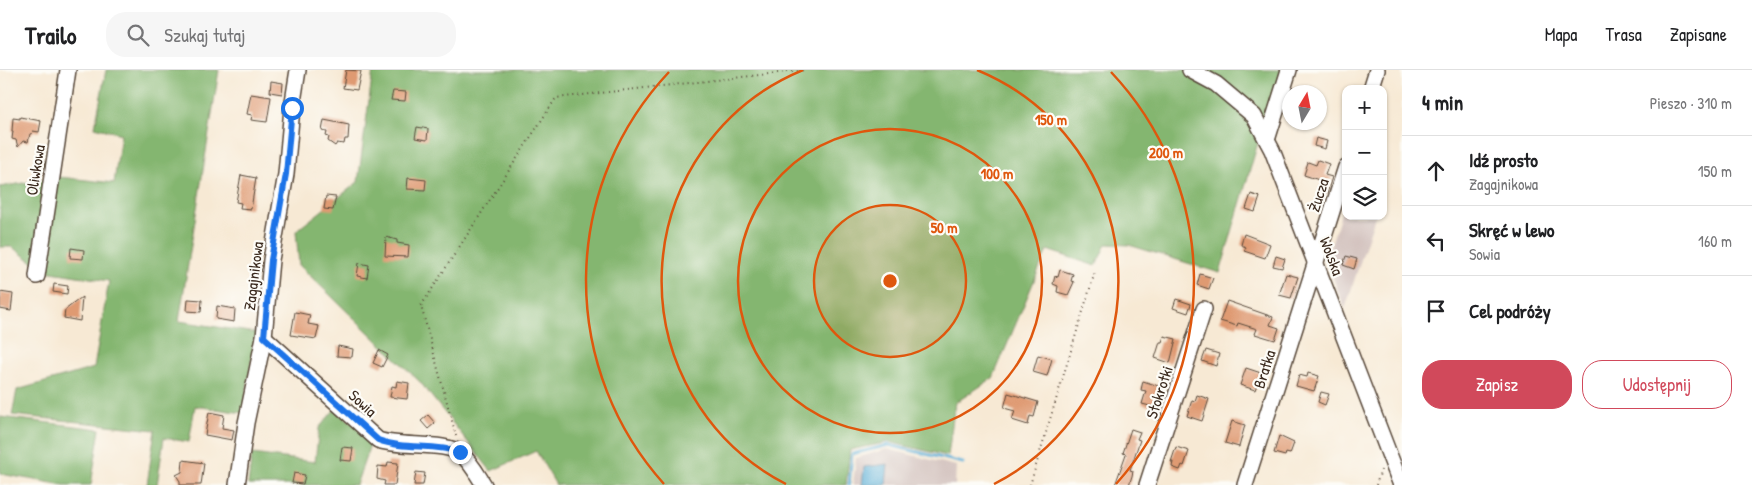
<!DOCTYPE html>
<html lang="pl">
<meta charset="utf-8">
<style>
body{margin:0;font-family:"Patrick Hand",sans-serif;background:#f6f6f6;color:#202124}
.controls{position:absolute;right:15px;top:15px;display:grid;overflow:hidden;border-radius:10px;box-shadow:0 1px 4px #0004}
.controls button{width:45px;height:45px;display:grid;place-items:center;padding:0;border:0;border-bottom:1px solid #e0e0e0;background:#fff;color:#202124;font:25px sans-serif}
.compass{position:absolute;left:1282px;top:15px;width:45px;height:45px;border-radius:50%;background:#fff;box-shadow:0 1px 4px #0004;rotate:10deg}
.stop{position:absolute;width:15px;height:15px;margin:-11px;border:4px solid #1a73e8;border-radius:50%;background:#fff}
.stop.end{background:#1a73e8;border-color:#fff;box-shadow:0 1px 5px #0008}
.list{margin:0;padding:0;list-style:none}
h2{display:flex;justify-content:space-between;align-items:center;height:65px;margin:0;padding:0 20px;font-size:21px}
h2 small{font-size:16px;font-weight:400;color:#757577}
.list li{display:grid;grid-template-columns:32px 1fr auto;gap:15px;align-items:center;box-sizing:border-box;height:70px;padding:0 20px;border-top:1px solid #e0e0e0}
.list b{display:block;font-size:19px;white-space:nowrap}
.list p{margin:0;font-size:16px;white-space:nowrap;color:#757577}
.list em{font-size:16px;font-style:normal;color:#757577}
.actions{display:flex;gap:10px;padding:15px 20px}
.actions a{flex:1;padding:11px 0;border:1px solid #d1495b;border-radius:20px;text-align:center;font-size:18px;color:#d1495b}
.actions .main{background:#d1495b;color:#fff}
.icon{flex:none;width:28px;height:28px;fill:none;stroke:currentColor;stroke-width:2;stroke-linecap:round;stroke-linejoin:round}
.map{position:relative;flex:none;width:1402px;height:415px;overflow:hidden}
header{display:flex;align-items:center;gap:30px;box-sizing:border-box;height:70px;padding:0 25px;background:#fff;border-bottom:1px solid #e0e0e0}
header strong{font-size:24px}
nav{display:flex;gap:28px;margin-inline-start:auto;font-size:18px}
.search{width:350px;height:45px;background:#f6f6f6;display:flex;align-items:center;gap:12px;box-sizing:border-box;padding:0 18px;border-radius:20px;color:#757577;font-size:19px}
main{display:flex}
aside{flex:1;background:#fff}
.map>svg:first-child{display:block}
</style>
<header>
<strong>Trailo</strong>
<div class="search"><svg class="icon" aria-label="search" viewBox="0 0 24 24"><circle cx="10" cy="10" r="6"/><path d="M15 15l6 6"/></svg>Szukaj tutaj</div>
<nav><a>Mapa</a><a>Trasa</a><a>Zapisane</a></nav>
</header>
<main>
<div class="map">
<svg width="1402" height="415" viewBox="0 0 1402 415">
<rect width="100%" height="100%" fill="#fdfcf7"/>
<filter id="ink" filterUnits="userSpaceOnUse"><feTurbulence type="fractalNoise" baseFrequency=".02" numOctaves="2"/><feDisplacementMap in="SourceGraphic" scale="10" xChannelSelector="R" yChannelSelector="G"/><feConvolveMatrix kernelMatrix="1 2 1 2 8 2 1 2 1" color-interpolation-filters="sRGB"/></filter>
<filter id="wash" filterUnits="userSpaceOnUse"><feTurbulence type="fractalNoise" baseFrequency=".0096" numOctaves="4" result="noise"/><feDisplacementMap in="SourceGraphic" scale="20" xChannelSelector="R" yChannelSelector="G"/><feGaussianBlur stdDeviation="1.12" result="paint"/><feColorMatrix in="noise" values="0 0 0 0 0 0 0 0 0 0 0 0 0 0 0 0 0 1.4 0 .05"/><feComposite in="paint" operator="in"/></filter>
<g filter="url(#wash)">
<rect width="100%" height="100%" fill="#f7e9d4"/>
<g fill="#d1c0bc">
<path d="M1346,128V146H1375L1345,239L1326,190Z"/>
<path d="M887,379L956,396L955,415H853L856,388Z"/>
</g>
<g fill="#84b670" stroke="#607047">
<path d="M106,0H219L179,251L256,263L243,343L195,336L189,372L164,368L157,415H147L155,360L12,345L17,320L94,298L109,211L45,201L12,177H0V117L59,107L114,113L121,64L95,57Z"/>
<path d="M373,0H1284L1259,69L1220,203L1129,175L1106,174L1096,196L1047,180L993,308L955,333L948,386L889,372L850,380L846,415H556L536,381L491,401L420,312L299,195L296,161L358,112Z"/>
<path d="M335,339L372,369L356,415H248L252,384L315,392L319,358Z"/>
<path d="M0,347L100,359L91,415H64L0,404Z"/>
</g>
<path fill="#5cafd7" stroke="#4c6c7a" d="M888,394L886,415H862L864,397Z"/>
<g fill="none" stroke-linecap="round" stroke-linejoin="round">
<path stroke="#5cafd7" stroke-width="3" d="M849,415L852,384L889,375L963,393"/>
</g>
<g id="blocks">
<g fill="#df9a72">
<path d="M346,0L361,1L357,20L343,18Z"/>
<path d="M271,11L283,13L282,24L270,22Z"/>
<path d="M393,21L406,22L405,31L391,30Z"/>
<path d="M251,24L271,27L267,52L251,50L252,45L247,44Z"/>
<path d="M20,47L41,51L39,62L33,61L32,64H30L28,72L23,71L18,77L16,70L12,69L13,61H12L13,48L20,49Z"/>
<path d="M324,50L349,55L348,69H345L344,74L337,73L335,76L328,71L329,67L326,66L327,62L322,61Z"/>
<path d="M417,57L428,59L427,70L415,68Z"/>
<path d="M1316,68L1327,71L1325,79L1314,76Z"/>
<path d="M1318,90L1329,94L1325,105L1332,107L1327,123L1319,120L1322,111L1304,105L1308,92L1316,95Z"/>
<path d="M241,105L256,108L251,139L240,138L241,133L236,132Z"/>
<path d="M408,108L426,110L425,120L407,119Z"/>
<path d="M1251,124L1260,127L1255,142L1246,139Z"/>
<path d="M326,126L336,127L333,140L324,139Z"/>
<path d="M1244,164L1270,174L1265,188L1244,181L1246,177L1241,175Z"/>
<path d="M386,167L397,170V173L409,175L408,187L385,186Z"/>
<path d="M71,178L84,180L83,189L70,188Z"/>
<path d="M1276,186L1285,189L1282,198L1273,196Z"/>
<path d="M1346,186L1357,189L1354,199L1343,195Z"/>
<path d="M359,193L369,195L367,208L357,206Z"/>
<path d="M1060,200L1073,204L1071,211L1074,212L1068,225L1057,222L1058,216L1053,214L1055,206L1058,207Z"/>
<path d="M1200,204L1213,208L1209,219L1197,215Z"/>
<path d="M1286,204L1298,207L1291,228L1279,225Z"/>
<path d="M54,214L68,216L67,224L53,222Z"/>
<path d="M0,222L13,224L11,241L0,239Z"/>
<path d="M82,227L80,251L64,248L65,240Z"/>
<path d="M188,229L202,230L201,242L187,241Z"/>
<path d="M1176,229L1191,234L1188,243L1173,238Z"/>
<path d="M1227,231L1273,247L1270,255L1279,258L1275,270L1255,264L1257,259L1238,253L1237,256L1220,251Z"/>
<path d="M217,236L235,239L234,252L216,249Z"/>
<path d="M295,242L310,245L308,254L319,256L316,269L291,265Z"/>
<path d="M1164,266L1176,269L1170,293L1155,288L1160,272H1162Z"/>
<path d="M338,276L353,279L352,287L337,286Z"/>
<path d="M379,280L388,285L382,297L373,293Z"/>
<path d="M1206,280L1219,284L1216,296L1202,291Z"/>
<path d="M1038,285L1052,289L1047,306L1033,302Z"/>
<path d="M1246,298L1261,303L1255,320L1240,315Z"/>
<path d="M1308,303L1319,306L1314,321L1296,316L1299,305L1307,307Z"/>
<path d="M397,311L409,313L407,329L390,327L392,316L396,317Z"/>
<path d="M1143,311L1162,317L1159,326L1157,325L1154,337L1142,334L1146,321L1141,320Z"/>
<path d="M1321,322L1329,324L1325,335L1318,332Z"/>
<path d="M1008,323L1038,332L1034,347L1030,346L1028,355L1012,350L1015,341L1004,338Z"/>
<path d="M1197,325L1209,329L1202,351L1187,346L1192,330L1195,331Z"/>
<path d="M209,342L224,345L222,358L234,360L232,370L205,365Z"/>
<path d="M428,345L435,353L428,359L421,351Z"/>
<path d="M1232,351L1245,355L1239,377L1225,373Z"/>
<path d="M1131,359L1140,362L1137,369L1140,370L1130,400L1133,401L1132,406L1129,415H1115L1126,384L1123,383Z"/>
<path d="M1279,366L1294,373L1290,384L1286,383L1285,386L1274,383Z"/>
<path d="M342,377L353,378L351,391L340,390Z"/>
<path d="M1176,377L1189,381L1184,396L1182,395L1180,400L1172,397L1173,392H1171Z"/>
<path d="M183,390L204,393L201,415H180V411L176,405L182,402Z"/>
<path d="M388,392L398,393L395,415H384L385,411L377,409L378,396L387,397Z"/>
<path d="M416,402L425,403L423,415H414Z"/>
<path d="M294,403L305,405L303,414L292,413Z"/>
</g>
</g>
</g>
<g filter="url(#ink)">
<use href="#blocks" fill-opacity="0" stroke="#574739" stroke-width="1"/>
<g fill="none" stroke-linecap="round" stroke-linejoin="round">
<defs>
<g id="minor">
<path d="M1190,0L1216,14L1254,46L1272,80L1401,415"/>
<path d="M1371,19L1377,0"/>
<path d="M1267,70L1289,0"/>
<path d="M37,206L68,0"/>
<path d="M264,267L378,370C399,378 447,371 461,384C471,392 477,404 484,415"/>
<path d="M237,415L246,353L264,267L271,190L286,104L292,38L298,0"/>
<path d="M1147,415L1204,239"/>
<path d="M1245,415L1346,97"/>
</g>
</defs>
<use href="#minor" stroke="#574739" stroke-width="18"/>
<g stroke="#574739" stroke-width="2" stroke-dasharray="1 4" stroke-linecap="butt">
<path d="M456,366L421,236L556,28L804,0"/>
<path d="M1030,415L1095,202"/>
<path d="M1376,415L1381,400"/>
</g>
<use href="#minor" stroke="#fff" stroke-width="15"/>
</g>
</g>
<g fill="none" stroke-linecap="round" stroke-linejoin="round" filter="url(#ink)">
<path stroke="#1a73e8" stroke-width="6" d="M292,38L286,104L271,190L264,267L378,370C404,380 433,373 460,382"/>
</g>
<circle cx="890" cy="211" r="76" fill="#df570d" fill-opacity=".12"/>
<g fill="none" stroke="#df570d" stroke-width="2.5">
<circle cx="890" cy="211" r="76"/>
<circle cx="890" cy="211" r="152"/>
<path d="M786 414A228 228 0 0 1 803 0M977 0A228 228 0 0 1 994 414"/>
<path d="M664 414A304 304 0 0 1 669 2M1111 2A304 304 0 0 1 1116 414"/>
</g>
<g text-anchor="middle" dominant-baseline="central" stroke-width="4.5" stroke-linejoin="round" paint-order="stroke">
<g font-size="16" fill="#3b2a1e" stroke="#fdfcf7">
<text transform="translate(35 100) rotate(-81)">Oliwkowa</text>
<text transform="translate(1318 125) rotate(-72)">Żucza</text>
<text transform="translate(1332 186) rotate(69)">Wolska</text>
<text transform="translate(253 206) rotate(-83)">Zagajnikowa</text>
<text transform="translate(1264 299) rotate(-72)">Bratka</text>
<text transform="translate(1159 322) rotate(-72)">Stokrotki</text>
<text transform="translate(363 333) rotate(42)">Sowia</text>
</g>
</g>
<circle cx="890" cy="211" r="8" fill="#df570d" stroke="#fdfcf7" stroke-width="2.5"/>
<g font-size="15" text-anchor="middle" font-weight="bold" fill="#df570d" stroke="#fdfcf7" stroke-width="4.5" stroke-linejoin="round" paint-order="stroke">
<text x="1051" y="55">150 m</text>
<text x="1166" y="88">200 m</text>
<text x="997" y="109">100 m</text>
<text x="944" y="163">50 m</text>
</g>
</svg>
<div class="controls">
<button>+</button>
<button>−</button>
<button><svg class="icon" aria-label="layers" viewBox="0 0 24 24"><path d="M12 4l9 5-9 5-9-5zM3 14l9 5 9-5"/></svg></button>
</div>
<svg class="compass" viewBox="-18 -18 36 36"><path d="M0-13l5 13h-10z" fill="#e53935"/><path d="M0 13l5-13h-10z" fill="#757577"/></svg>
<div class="stop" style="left:292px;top:38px"></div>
<div class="stop end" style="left:460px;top:382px"></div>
</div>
<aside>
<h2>4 min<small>Pieszo · 310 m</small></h2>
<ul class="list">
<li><svg class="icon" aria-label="ahead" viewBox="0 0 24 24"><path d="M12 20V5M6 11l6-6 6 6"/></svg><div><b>Idź prosto</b><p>Zagajnikowa</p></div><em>150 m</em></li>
<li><svg class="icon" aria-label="left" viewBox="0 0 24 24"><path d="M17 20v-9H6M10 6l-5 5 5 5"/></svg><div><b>Skręć w lewo</b><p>Sowia</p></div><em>160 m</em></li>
<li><svg class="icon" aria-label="arrive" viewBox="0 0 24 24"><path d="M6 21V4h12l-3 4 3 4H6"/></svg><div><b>Cel podróży</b></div></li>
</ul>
<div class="actions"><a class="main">Zapisz</a><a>Udostępnij</a></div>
</aside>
</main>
